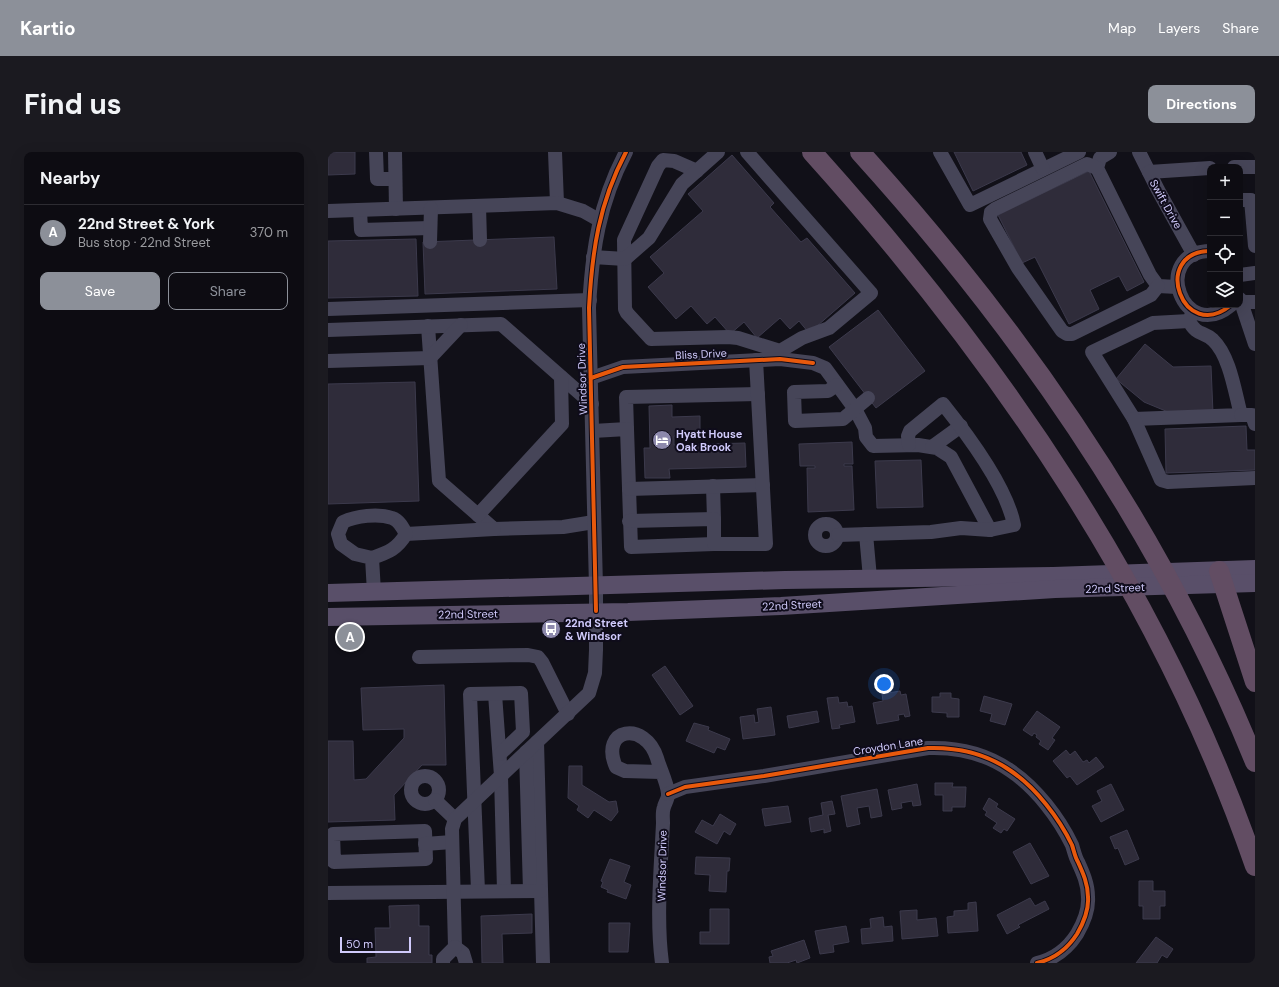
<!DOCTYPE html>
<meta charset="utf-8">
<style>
body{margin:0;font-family:"DM Sans",sans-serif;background:#1b1a20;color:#f1f3f6}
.controls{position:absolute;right:12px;top:12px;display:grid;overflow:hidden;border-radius:8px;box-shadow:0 4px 16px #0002}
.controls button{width:36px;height:36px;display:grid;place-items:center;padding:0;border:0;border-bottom:1px solid #2d2c32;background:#0d0c12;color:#f1f3f6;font:20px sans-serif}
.scale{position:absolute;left:12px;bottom:10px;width:71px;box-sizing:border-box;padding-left:4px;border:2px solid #d0cafb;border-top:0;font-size:11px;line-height:14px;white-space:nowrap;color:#d0cafb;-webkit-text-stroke:3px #0f0c1b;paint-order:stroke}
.you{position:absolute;left:556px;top:532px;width:14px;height:14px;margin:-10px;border:3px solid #fff;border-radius:50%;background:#1a73e8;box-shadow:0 0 0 6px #1a73e833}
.badge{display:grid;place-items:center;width:26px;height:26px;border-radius:50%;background:#8c9099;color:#fff;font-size:13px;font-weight:700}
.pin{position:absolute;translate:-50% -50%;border:2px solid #fff;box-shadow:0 1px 4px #0006}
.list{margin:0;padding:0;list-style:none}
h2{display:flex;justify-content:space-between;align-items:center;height:52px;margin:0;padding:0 16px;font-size:17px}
h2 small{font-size:13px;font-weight:400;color:#9a9b9f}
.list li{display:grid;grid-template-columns:26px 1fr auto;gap:12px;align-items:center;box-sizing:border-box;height:56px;padding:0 16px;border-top:1px solid #2d2c32}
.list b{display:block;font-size:15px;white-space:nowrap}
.list p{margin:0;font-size:13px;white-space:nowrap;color:#9a9b9f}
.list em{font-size:13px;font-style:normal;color:#9a9b9f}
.actions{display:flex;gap:8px;padding:12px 16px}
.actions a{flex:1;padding:9px 0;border:1px solid #8c9099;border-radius:8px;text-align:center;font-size:14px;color:#8c9099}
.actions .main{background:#8c9099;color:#fff}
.icon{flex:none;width:22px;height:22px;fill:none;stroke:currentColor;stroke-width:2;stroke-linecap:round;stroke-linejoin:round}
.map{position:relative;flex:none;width:927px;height:811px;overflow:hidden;border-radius:8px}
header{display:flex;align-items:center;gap:24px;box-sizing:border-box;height:56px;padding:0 20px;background:#8c9099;color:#fff}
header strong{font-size:19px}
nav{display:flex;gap:22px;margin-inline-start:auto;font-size:14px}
.intro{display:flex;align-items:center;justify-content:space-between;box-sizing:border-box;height:96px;padding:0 24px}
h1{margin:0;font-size:28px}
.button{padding:10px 18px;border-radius:8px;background:#8c9099;color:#fff;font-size:14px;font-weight:700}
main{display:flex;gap:24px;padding:0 24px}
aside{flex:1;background:#0d0c12;border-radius:8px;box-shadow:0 4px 16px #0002}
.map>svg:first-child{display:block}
</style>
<header>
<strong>Kartio</strong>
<nav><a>Map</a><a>Layers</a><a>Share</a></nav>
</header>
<div class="intro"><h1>Find us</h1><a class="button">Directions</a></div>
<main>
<aside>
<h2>Nearby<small></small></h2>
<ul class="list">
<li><span class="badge">A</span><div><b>22nd Street &amp; York</b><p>Bus stop · 22nd Street</p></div><em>370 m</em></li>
</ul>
<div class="actions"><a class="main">Save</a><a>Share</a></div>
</aside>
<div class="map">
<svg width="927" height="811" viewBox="0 0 927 811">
<rect width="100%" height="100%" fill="#111018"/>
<g fill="#2f2c3a" stroke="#3c3a4c">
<path d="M0,0H27V22L0,23Z"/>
<path d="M626,0H693L699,13L645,39Z"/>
<path d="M404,3L446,51L442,55L473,90L479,86L527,141L481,181L471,169L462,177L452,166L429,186L416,170L402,182L387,165L379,172L363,154L348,167L320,135L336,121L322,105L375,59L360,42Z"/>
<path d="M761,19L816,130L799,139L791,124L762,138L771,157L741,172L707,105L694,111L670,63Z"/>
<path d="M226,85L229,137L97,142L95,90Z"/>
<path d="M88,87L90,144L0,146V89Z"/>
<path d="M550,158L597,219L548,256L501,195Z"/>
<path d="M817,192L845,215L883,214L885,261L845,262L816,250L788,227Z"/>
<path d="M87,230L91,349L0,352V232Z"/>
<path d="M344,253V265L372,264V284H346V293L417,291L418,315L341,317L342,326H317L316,296H322L321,254Z"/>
<path d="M918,274L919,298H927V318L838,321L837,277Z"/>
<path d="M524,290L525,312H516V314H524L526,358L480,360L479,316H487V314H472L471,292Z"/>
<path d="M593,308L595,355L549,356L547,309Z"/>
<path d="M337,514L365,554L352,563L324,523Z"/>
<path d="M116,533L118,613H94L66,643L67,668L0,670V589H25L26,628L38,627L76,586V577L35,578L33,536Z"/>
<path d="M572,539L573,543L578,542L582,564L577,565L576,562L570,563L571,568L549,572L545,551L555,549L554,542Z"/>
<path d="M612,541H623V546L631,547V565H619V561L604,560V545H612Z"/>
<path d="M656,544L684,552L677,573L662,569L664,562L652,559Z"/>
<path d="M510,545L511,551L519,550L520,555L524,554L527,570L511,573L512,576L504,577L499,546Z"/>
<path d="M443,555L447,583L415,587L412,565L426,563L427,571L431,570L429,557Z"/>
<path d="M489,559L491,570L461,576L459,564Z"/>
<path d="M709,559L732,575L724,586L727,588L720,598L711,592L713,589L708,585L709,583L706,581L704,584L695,578Z"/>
<path d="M366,571L381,575L380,578L402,587L397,598L389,595L386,601L358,589Z"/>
<path d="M738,598L742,603L747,599L755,610L759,608L761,611L768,605L776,615L749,633L742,624L739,626L725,609Z"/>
<path d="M241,614H254V633L281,650L288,649L290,660L283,669L266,658L260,666L249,658L251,654L240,646Z"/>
<path d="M607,631H625L624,635H638L637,655H624V659H615V643H607Z"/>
<path d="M589,632L593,653L585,654L584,649L573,651L574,656L564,658L560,638Z"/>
<path d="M783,632L796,658L773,670L764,654L774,649L769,639Z"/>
<path d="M549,637L554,664L543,666L541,654L529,656L532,672L519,675L513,644Z"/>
<path d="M661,646L670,652L668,655L687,667L679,679L676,677L673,681L665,676L669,671L657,663L659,660L655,657Z"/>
<path d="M504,649L507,662L500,663L503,679L496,681V677L483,680L481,666L495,663L493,651Z"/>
<path d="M460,654L463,670L437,674L434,657Z"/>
<path d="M392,662L408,672L402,683L396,679L389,692L367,680L374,668L385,674Z"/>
<path d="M799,678L811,707L797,713L790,696L787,697L782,685Z"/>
<path d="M702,691L721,724L703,732L685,700Z"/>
<path d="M368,705L402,706L401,719H399L398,740L381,739L382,723L367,722Z"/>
<path d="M282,707L302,714L296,730L303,733L298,747L279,740L280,738L273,735L275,730L273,729Z"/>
<path d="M811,729H825V739H837V754H832V767H815V754H811Z"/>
<path d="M702,746L707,754L717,749L721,757L690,773L692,775L679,782L669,763Z"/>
<path d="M648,750L650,779L620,781L619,765L626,764V759L640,758V751Z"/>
<path d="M91,753V774H101V803H104V811H39V806L48,805L47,776H62L61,754Z"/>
<path d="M382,757H401V792H372V780H382Z"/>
<path d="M589,758V768L608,766L610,784L574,787L572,759Z"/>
<path d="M204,762V781L174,782L175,811H154L153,764Z"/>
<path d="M555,765L556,775L564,774L565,789L534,792L533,777L543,776L542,767Z"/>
<path d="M281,771H302L300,800H281Z"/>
<path d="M518,774L521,790L505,793L506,800L492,802L487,779Z"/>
<path d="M828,785L845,797L839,806L834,803L829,811H808Z"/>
<path d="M476,788L482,806L469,811L468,808L459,811H442L441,805L445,804L443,799Z"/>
</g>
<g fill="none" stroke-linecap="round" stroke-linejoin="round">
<g stroke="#464558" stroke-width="14">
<path d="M48,0L49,27H67"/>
<path d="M67,0L68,57"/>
<path d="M227,0L229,51"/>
<path d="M612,0L642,53L751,0"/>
<path d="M707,0L715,17"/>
<path d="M782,0L772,6L769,16L822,123L830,134L849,135"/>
<path d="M811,0L830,38L866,103"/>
<path d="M906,15H927"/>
<path d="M769,16L759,12L667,57L663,60L662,67L690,116L734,179L739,182H744L823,143L830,134"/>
<path d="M369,19L346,9L335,8L330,14L296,88L297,157L299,161L323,187L400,185L410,186L452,199L474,186L501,176L543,141L419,0"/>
<path d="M821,20L882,16"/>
<path d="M912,48H923L927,94"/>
<path d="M151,54L152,88"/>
<path d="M32,58L33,78L102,76"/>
<path d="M0,59L229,51L255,59L271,68"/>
<path d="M102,90L103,56"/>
<path d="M882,99C822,100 855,193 903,153"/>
<path d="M265,105L297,107L321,86L354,32L390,0"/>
<path d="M912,123L927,121"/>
<path d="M912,147L927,192"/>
<path d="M913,150H927"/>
<path d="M0,157L262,148"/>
<path d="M861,169L825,171L764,200L806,267L913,263C907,241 902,204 885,188C875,179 869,184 861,169L865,159"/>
<path d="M100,174L111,329L166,377L235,375L266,370"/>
<path d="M0,178L173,172L264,252"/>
<path d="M0,209L102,206L133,173"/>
<path d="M263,226L295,215L452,207L485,211L497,216L527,257L537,276L538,285L545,294L590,293L609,296L623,305L662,378"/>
<path d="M509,233L500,239L466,240L467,269L515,267L540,246"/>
<path d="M913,263H924L927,272"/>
<path d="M806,267L833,328L840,330L927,326"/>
<path d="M299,277L298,245L430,242"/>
<path d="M265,279L299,277L303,395L386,392"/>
<path d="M604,295L633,274"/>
<path d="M385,334L386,367"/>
<path d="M301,337L435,333"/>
<path d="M150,363L234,272L233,225"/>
<path d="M301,369L386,367V392H438L428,208"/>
<circle cx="498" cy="383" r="11"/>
<path d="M78,382L166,377"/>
<path d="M538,382L542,426"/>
<path d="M510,383L603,380L633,376L662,378L686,373C679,336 639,282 615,252L582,279L580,284L581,293"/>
<path d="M44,406C61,400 69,397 78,382C75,376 71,368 64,366C50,361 28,364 15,370L10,382L13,392L27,402L44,406L46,440"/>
<path d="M91,505L200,503L210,505L214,510L240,562"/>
<path d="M167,542L173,624L176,739"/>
<path d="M209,590L215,811"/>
<path d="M198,600L202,739"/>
<path d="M332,620L297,619L288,615C271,576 317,568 329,606C332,617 339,630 340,641C341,645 337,651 336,655C334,660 335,666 335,671C333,715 328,767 334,811"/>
<circle cx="97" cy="638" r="14"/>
<path d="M340,642L357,635L436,624L600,596C630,595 659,602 683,619C708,636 731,666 744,693C746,699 747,705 750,710C755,721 760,732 760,745C761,758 756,770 749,782C740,796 726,807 709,811"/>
<path d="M107,648L127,667"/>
<path d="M97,679L98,707L6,710L5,682Z"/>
<path d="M97,692L124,690"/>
<path d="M150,739L142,542L193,541L195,580L172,602"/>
<path d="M0,741L213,739"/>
<path d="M127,795L124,677L127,667L261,541L267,521L268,498V435L261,156C264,99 271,51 298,0"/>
<path d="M127,795L135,801L138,811"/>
<path d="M115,811V807L127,795"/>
</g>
<g stroke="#594f69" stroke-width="18">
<path d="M0,441L457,428L725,424L927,417"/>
<path d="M0,465L300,460L453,454L727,437L927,431"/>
</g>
<g stroke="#624d63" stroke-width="20">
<path d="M484,0C673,210 834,445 927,714"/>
<path d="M532,0C694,179 836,385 927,610"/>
<path d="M891,419L927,530"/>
</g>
<defs>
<g id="cycleway">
<path d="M882,99C822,100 855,193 903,153"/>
<path d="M263,226L295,215L452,207L485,211"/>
<path d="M268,459L261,156C264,99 271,51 298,0"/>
<path d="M340,642L357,635L436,624L600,596C630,595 659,602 683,619C708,636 731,666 744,693C746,699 747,705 750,710C755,721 760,732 760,745C761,758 756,770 749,782C740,796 726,807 709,811"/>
</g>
</defs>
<use href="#cycleway" stroke="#0f0c1b" stroke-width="6"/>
<use href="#cycleway" stroke="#e8590c" stroke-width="4"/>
</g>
<defs>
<symbol id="hotel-disc" viewBox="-11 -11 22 22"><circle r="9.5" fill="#8d89ac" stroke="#0f0c1b"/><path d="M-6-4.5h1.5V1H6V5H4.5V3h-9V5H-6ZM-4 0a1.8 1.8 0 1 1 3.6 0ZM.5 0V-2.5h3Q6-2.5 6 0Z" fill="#fff"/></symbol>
<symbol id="bus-disc" viewBox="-11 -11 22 22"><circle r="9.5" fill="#8d89ac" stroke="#0f0c1b"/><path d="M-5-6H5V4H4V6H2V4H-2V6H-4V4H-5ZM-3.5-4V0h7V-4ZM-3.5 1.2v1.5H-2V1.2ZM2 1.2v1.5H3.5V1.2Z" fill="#fff"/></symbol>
</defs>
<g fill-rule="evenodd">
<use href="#hotel-disc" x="323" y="277" width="22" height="22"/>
<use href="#bus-disc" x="212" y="466" width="22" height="22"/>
</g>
<g text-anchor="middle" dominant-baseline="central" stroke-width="4" stroke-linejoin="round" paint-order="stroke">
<g font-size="11" fill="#d0cafb" stroke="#0f0c1b">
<text transform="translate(838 52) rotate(61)">Swift Drive</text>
<text transform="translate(373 202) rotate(-3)">Bliss Drive</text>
<text transform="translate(254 227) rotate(-92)">Windsor Drive</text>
<text transform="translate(787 436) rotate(-2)">22nd Street</text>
<text transform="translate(464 453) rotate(-3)">22nd Street</text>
<text transform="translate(140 462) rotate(-1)">22nd Street</text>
<text transform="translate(560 594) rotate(-9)">Croydon Lane</text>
<text transform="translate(334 714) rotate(-89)">Windsor Drive</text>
</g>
<g font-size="11" font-weight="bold" fill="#d0cafb" stroke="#0f0c1b" text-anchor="start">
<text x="348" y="282">Hyatt House<tspan x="348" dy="13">Oak Brook</tspan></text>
<text x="237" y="471">22nd Street<tspan x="237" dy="13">&amp; Windsor</tspan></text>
</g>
</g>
</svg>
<div class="controls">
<button>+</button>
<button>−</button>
<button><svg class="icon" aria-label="locate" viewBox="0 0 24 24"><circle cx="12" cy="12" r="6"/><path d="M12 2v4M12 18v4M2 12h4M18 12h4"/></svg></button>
<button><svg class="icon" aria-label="layers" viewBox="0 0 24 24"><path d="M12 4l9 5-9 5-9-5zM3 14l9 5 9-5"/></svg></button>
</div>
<div class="scale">50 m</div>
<div class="you"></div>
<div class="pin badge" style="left:22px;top:485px">A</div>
</div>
</main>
